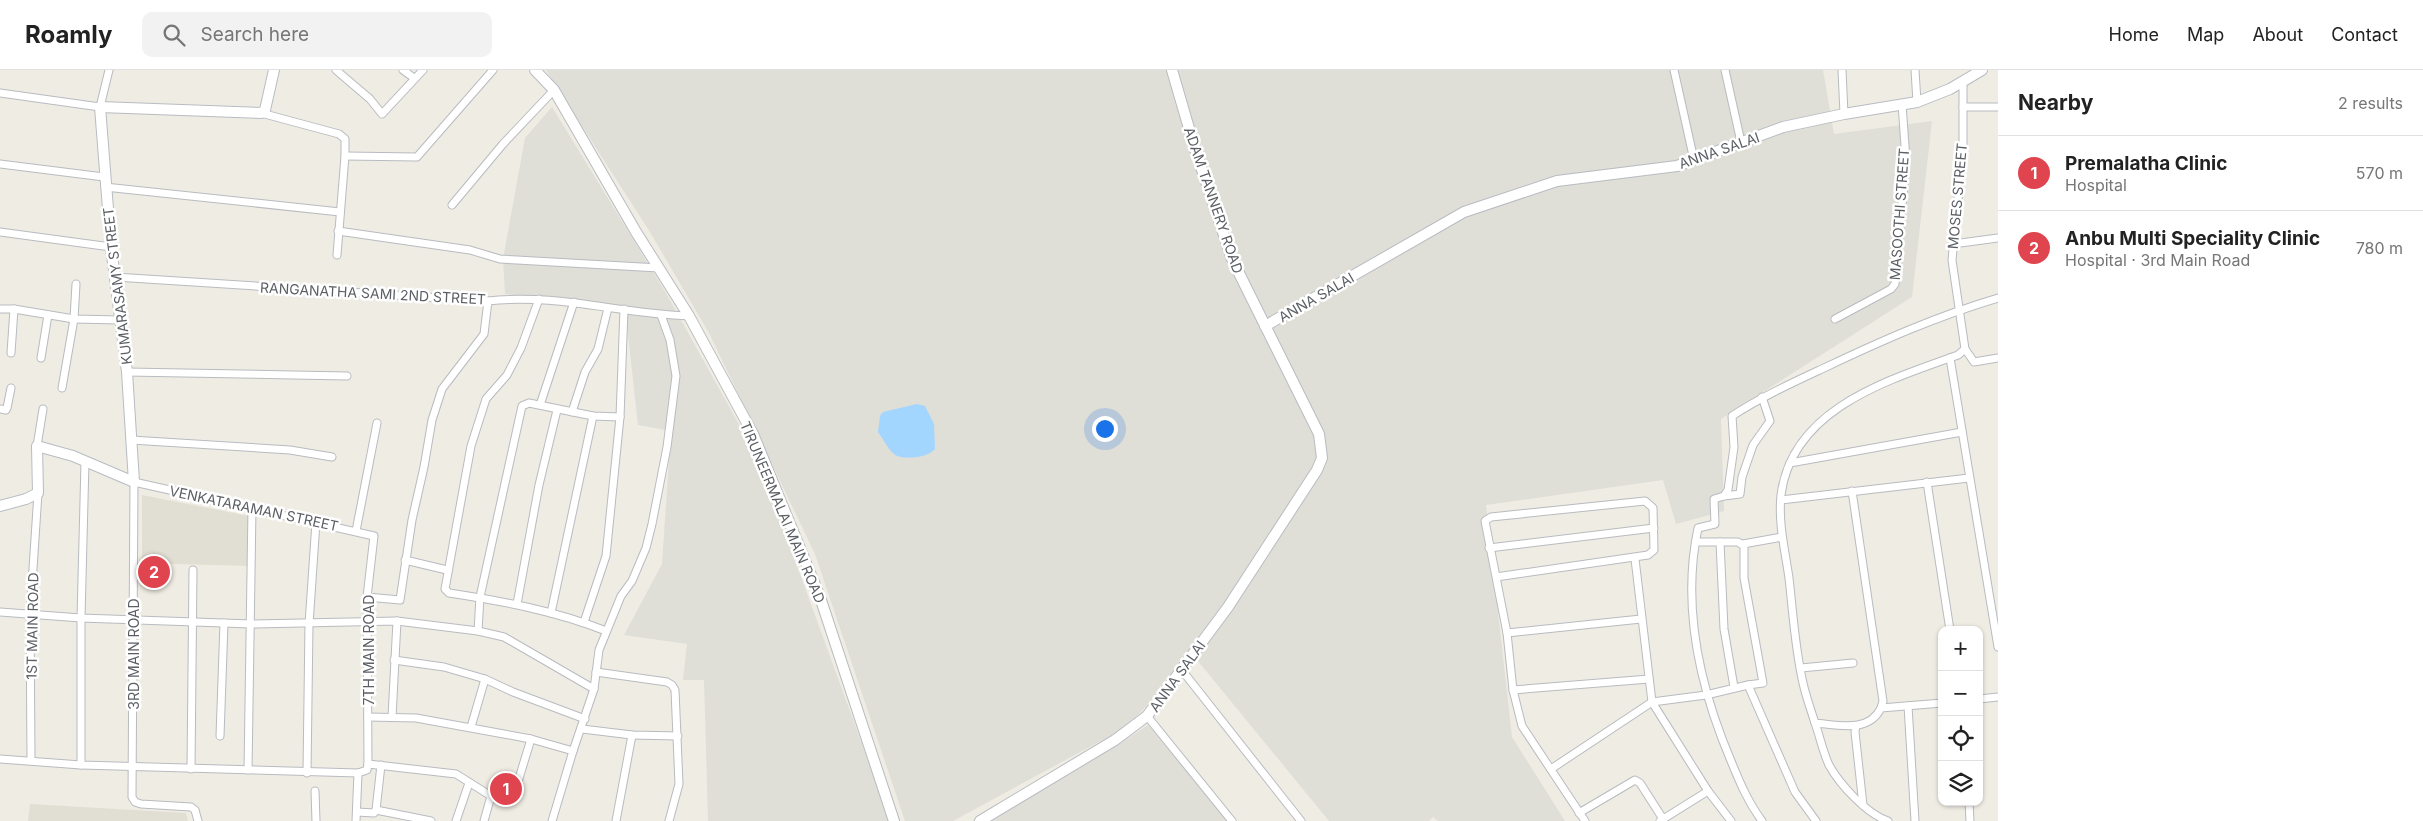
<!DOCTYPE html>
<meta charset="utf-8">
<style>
body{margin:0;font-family:Inter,sans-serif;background:#f2f2f2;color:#222}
.controls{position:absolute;right:15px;bottom:15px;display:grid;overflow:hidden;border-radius:10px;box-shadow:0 1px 4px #0004}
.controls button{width:45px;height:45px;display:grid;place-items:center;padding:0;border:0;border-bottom:1px solid #e0e0e0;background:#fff;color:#222;font:25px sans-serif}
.you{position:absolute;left:1104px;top:358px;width:18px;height:18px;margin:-12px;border:4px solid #fff;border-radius:50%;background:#1a73e8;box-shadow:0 0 0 8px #1a73e833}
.badge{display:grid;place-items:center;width:32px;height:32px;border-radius:50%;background:#1a73e8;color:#fff;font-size:16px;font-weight:700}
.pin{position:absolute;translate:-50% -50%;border:2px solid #fff;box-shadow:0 1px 5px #0006}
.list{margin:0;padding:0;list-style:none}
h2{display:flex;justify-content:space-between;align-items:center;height:65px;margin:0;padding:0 20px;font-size:21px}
h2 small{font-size:16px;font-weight:400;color:#767676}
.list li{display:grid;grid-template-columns:32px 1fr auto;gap:15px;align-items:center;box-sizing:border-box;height:75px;padding:0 20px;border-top:1px solid #e0e0e0}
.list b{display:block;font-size:19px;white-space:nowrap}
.list p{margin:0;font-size:16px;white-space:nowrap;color:#767676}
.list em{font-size:16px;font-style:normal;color:#767676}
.icon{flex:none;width:28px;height:28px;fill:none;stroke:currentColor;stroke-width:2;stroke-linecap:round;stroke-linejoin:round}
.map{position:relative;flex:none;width:1998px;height:751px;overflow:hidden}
header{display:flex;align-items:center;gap:30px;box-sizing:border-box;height:70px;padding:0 25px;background:#fff;border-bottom:1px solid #e0e0e0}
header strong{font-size:24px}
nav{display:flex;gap:28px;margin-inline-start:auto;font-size:18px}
.search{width:350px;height:45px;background:#f2f2f2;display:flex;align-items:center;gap:12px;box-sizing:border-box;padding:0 18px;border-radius:10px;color:#767676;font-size:19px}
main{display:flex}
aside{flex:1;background:#fff}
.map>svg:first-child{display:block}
</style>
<header>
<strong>Roamly</strong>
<div class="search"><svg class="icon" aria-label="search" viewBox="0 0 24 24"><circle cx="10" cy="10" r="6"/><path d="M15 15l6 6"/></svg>Search here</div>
<nav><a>Home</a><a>Map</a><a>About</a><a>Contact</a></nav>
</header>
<main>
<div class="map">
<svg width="1998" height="751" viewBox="0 0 1998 751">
<rect width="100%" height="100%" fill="#efece3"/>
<g fill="#dfded7">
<path d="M546,0H1823L1834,64L1932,51L1912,227L1721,349L1724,441L1676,454L1663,410L1486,435L1512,667L1565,751H1438L1433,747L1429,751H1329L1193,585L1139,644L1117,662L953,751H905L815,484L709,263L650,162Z"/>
<path d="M552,37L666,223L747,369L800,504L890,751H708L704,610H683L687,574L624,565L662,494L671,361L638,355L625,238L505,224L503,189L525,68Z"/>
<path d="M1148,655L1230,751H989L1113,678Z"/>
</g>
<g fill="#e1ded3">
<path d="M142,425L249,446V496L142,493Z"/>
<path d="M30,734L186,743L188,751H28Z"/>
</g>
<path fill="#a2d6ff" d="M917,334L925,336L934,354L935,379C930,384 924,386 917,387C891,390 892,382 878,362L880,346L883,342Z"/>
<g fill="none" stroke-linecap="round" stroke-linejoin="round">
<defs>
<g id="street">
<path d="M336,0L370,29L382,44L423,0"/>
<path d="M403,0L414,8"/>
<path d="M1674,0L1694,90"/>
<path d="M1725,0L1741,72"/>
<path d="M1842,0L1844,44"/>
<path d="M1915,0L1917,32"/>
<path d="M0,23L100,37L109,0"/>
<path d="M1963,37H1998"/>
<path d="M261,43L339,64L345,69V86L337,185"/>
<path d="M345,86L417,87L493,0"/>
<path d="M0,94L104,107"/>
<path d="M105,117L340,142"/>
<path d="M452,135L503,74L554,20"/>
<path d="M338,161L470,180L500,189L659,198"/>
<path d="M0,162L111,177"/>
<path d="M1953,174L1998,168"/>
<path d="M115,207L488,231C556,223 621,244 689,246"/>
<path d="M539,229L521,278L507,305L486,329L471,376L445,519L449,523C502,531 556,541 606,561"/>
<path d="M0,239H14L74,249L120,250"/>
<path d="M1835,249L1891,219L1895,214L1906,90L1902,34"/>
<path d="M1965,279L1974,292L1998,288"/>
<path d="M11,283L14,239"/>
<path d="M41,288L48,245"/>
<path d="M1950,288L1998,577"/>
<path d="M127,302L347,306"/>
<path d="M62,318L74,249L76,214"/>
<path d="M540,335L574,232"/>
<path d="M0,339L6,340L7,338L11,318"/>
<path d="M572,342L585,302L598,279L608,238"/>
<path d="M131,370L290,380L332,387"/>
<path d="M37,376L43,339"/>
<path d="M1790,393L1962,362"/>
<path d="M1927,412L1950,560"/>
<path d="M1852,421L1883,631L1881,638"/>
<path d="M1724,426L1740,424L1742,407L1753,375L1770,351L1762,327"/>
<path d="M1781,430L1969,408"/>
<path d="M356,461L377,353"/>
<path d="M1696,472H1738L1744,476V508L1763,613L1748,615"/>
<path d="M1720,472L1724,559L1734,617"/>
<path d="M1743,474L1782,467"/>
<path d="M1489,478L1654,458"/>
<path d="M1635,489L1652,632L1708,721L1731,751"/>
<path d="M405,490L447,500"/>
<path d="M1496,507L1648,485L1654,480L1653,438L1645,431L1491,447L1485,451L1507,563L1513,620L1522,656L1585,751"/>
<path d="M367,527L400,530L412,450L424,397L432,350L442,319L484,264L488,231"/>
<path d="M517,534L539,415L557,340"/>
<path d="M0,542L81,548L251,554L397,551L478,561L504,567L594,619"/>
<path d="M551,543L593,346"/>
<path d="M584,552L606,486L620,347L624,239"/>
<path d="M478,561L480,527L522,336L529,333L593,346L620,347"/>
<path d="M1507,563L1641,549"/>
<path d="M394,590L444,597L485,609L513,622L585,649"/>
<path d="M1801,598L1853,593"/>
<path d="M1181,599L1301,751"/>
<path d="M596,602L667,612L672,615L675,620L679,714L669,751"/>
<path d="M1513,620L1649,609"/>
<path d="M1979,629L1998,627"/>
<path d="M1942,633L1881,638C1869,663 1839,655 1815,653C1811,640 1806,627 1803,613C1795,579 1793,543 1789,508C1785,480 1778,453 1781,425C1792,338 1889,310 1958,285L1965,279L1952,190L1963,78V12"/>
<path d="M1908,636L1915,751"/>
<path d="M1147,646L1232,751"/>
<path d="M368,647L416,648L531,669"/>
<path d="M392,647L397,551"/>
<path d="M1815,653C1820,667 1823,682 1829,695C1840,715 1867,744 1888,751"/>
<path d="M1856,656L1855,662L1863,735"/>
<path d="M471,657L485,609"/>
<path d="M582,659L632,665L678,666"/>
<path d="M220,666L224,553"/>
<path d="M0,689L81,695L358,703L367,700L368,694L456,704L491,726"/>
<path d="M31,689L30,544L38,423"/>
<path d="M81,695V548L85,392"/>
<path d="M191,699L193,500"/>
<path d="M1551,699L1652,632L1706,625L1748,615L1795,722L1816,751"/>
<path d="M248,700L252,438"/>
<path d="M307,703L309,554L316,452"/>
<path d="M315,721L316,751"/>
<path d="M1969,732L1970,751"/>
<path d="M376,740L381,695"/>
<path d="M357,742L374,743L376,740L431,751"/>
<path d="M1579,743L1635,710L1640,713L1663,749"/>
<path d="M198,751L195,740L191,737L141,734L135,732L132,727L134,412L374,466L367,527L368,694"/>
<path d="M356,751L358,703"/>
<path d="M456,751L469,713"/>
<path d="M484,751L491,726L504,731L513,728L531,669L573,681L594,619L599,580L621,526L632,511L646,478L652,454L667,377L676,306L670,270L661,245"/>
<path d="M552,751L573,681"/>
<path d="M616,751L632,665"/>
<path d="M1660,751L1708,721"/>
<path d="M1762,751C1748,732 1740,713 1731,691C1700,618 1681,538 1698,458L1715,454L1714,429L1724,426L1728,420L1734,377L1732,346C1761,327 1792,313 1824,298C1881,271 1937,246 1998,228"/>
</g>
<g id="secondary">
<path d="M535,0L554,20L636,162L689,246L753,364L820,527L894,751"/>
<path d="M1265,256L1464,142L1557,111L1677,96L1783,57L1844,44L1917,32L1950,19L1982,0"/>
<path d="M0,436L26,429L38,423L37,376L73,386L134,412L127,302L111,177L100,37L261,43L265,40L274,0"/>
<path d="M980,751L1115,670L1147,646L1228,537L1317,400L1322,388L1319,364L1232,189L1195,79L1172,0"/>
</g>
</defs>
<use href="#street" stroke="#b8bbc0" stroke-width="9"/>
<use href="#secondary" stroke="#b8bcc2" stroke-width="12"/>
<use href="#street" stroke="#fff" stroke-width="7"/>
<use href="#secondary" stroke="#fff" stroke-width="10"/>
</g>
<g text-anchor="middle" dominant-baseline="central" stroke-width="5" stroke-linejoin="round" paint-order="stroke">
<g font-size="14" fill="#5b5f64" stroke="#fff">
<text transform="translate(1719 80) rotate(-19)">ANNA SALAI</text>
<text transform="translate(1957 126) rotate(-85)">MOSES STREET</text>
<text transform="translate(1214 130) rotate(71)">ADAM TANNERY ROAD</text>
<text transform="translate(1899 144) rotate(-86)">MASOOTHI STREET</text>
<text transform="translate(117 216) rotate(-97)">KUMARASAMY STREET</text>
<text transform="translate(373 223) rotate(3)">RANGANATHA SAMI 2ND STREET</text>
<text transform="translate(1316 227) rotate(-30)">ANNA SALAI</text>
<text transform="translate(254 438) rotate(12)">VENKATARAMAN STREET</text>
<text transform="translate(783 442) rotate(67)">TIRUNEERMALAI MAIN ROAD</text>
<text transform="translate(32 556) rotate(-89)">1ST MAIN ROAD</text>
<text transform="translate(368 580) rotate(-90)">7TH MAIN ROAD</text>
<text transform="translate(133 584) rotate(-90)">3RD MAIN ROAD</text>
<text transform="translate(1177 606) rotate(-54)">ANNA SALAI</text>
</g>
</g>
</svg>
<div class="controls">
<button>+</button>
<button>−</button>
<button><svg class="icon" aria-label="locate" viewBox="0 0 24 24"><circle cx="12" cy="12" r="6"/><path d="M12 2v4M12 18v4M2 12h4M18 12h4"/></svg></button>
<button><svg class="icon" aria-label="layers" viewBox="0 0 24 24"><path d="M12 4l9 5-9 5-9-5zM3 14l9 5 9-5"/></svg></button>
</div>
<div class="you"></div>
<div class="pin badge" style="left:506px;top:719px;background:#e0444e">1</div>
<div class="pin badge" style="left:154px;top:502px;background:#e0444e">2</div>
</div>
<aside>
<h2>Nearby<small>2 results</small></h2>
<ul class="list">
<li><span class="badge" style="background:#e0444e">1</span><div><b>Premalatha Clinic</b><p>Hospital</p></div><em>570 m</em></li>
<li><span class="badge" style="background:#e0444e">2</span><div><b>Anbu Multi Speciality Clinic</b><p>Hospital · 3rd Main Road</p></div><em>780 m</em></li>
</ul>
</aside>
</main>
